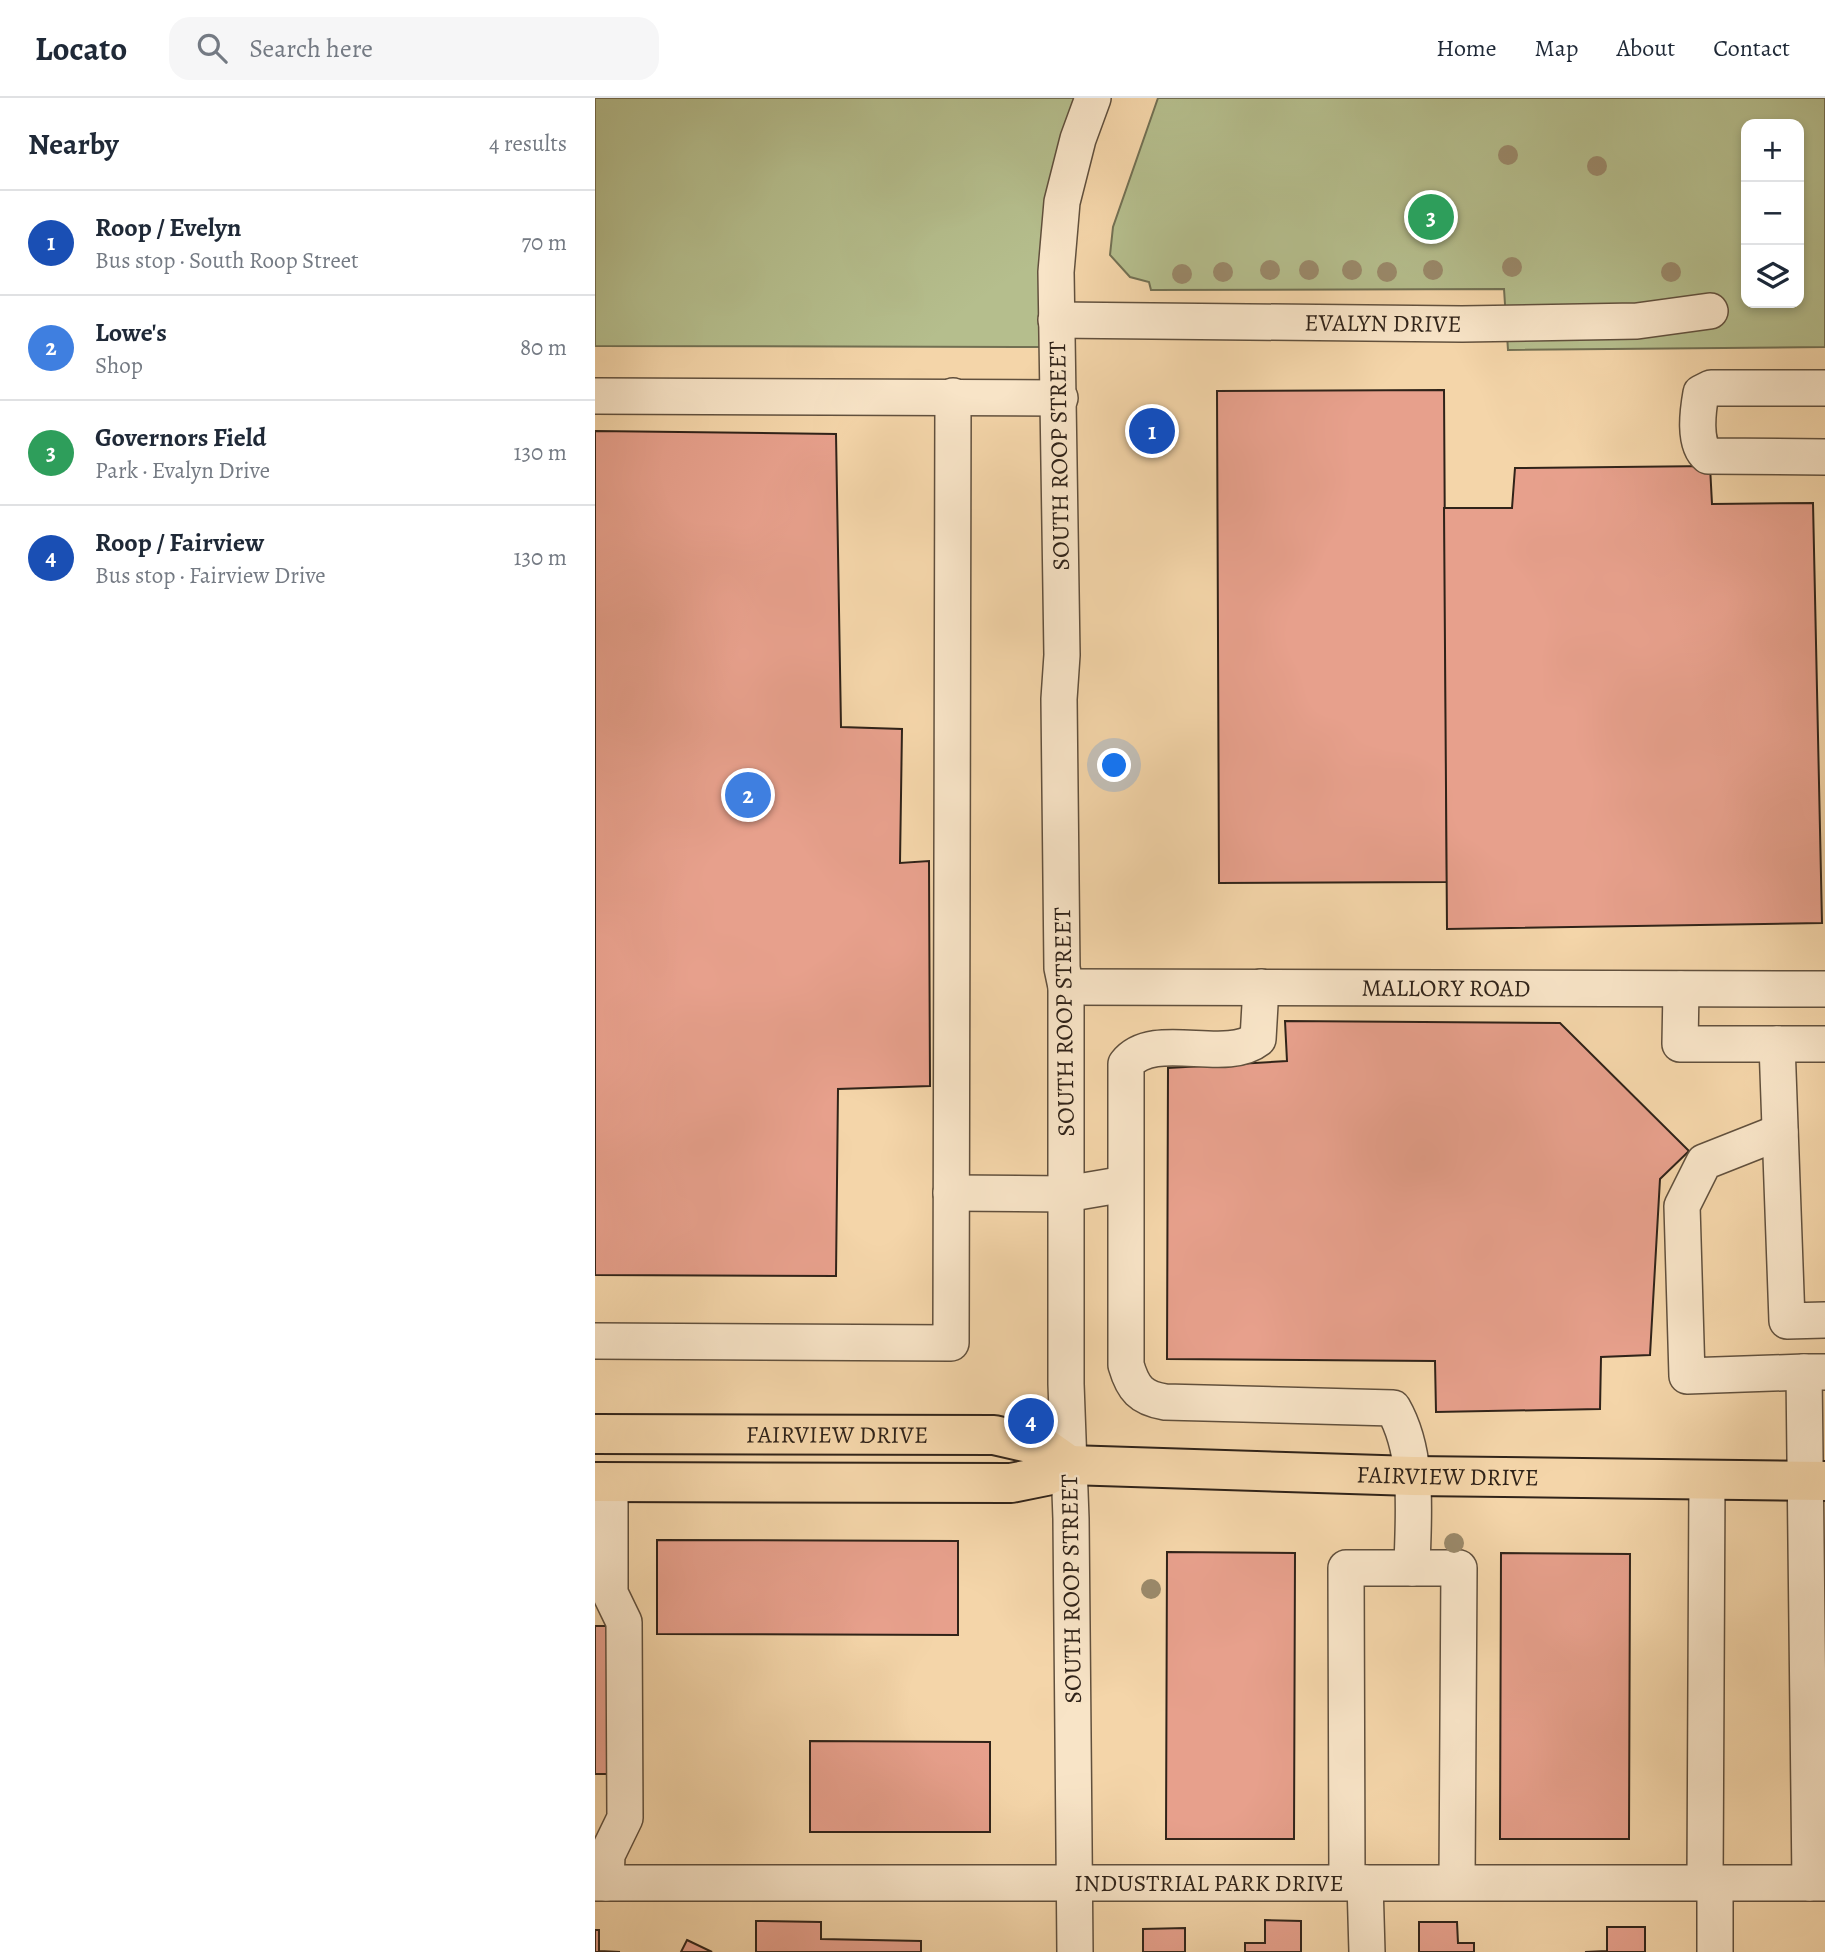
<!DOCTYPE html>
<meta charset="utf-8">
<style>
body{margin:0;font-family:Alegreya,serif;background:#f6f6f7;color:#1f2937}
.controls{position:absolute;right:21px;top:21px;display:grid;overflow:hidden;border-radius:14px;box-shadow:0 4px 10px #0003}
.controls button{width:63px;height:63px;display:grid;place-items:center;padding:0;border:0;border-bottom:2px solid #e0e1e3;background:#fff;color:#1f2937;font:35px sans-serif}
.you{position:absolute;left:520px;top:668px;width:24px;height:24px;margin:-18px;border:5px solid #fff;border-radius:50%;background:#1a73e8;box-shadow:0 0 0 10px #1a73e833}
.badge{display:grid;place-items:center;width:46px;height:46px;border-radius:50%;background:#111827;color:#fff;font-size:23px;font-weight:700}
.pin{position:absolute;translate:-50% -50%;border:4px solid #fff;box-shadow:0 2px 7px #0006}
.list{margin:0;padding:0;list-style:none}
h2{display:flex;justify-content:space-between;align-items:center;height:91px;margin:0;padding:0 28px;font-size:30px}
h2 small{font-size:23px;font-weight:400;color:#747a83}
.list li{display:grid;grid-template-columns:46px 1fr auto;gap:21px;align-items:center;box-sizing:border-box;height:105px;padding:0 28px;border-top:2px solid #e0e1e3}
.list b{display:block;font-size:26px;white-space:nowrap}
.list p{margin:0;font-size:23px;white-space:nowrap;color:#747a83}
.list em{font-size:23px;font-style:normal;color:#747a83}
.icon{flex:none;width:38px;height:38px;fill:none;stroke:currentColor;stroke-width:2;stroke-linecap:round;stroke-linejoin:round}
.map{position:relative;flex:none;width:1230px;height:1854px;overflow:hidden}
header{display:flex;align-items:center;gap:42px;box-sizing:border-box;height:98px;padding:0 35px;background:#fff;border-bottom:2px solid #e0e1e3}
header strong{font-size:33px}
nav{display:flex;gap:38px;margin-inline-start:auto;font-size:24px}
.search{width:490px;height:63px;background:#f6f6f7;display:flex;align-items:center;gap:18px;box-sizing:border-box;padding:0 24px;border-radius:21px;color:#747a83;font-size:26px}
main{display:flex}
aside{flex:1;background:#fff}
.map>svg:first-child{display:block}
</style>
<header>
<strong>Locato</strong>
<div class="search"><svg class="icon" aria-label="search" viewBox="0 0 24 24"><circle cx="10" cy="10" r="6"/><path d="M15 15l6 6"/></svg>Search here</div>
<nav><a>Home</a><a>Map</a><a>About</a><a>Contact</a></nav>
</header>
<main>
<aside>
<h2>Nearby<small>4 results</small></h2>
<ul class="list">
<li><span class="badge" style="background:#1a4fb4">1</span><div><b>Roop / Evelyn</b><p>Bus stop · South Roop Street</p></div><em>70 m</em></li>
<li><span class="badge" style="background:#3f7fe0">2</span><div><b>Lowe's</b><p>Shop</p></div><em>80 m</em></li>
<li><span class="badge" style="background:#2e9e5b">3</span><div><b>Governors Field</b><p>Park · Evalyn Drive</p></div><em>130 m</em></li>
<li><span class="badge" style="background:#1a4fb4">4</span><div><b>Roop / Fairview</b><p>Bus stop · Fairview Drive</p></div><em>130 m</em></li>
</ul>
</aside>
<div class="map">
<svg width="1230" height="1854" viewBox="0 0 1230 1854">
<rect width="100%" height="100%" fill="#f4d5a9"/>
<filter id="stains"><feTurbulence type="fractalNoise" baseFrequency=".00286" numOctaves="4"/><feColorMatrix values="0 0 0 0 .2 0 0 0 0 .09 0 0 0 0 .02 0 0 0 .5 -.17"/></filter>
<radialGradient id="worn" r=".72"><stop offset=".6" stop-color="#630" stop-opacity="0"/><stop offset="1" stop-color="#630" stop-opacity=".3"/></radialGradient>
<g fill="#b5be8d" stroke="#727053" stroke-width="2" fill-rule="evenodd">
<path d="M0,0H498L462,249L0,248Z"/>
<path d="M563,0H1230V249L913,252L909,191L556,192L554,184L535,179L515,157L518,129ZM1151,26H1204V205H1151Z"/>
</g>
<g fill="#e7a08c" stroke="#302319" stroke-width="2">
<path d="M849,292L852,784L624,785L622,293Z"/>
<path d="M0,333L241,336L246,629L307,631L305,765L334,763L335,988L243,991L241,1178L0,1177Z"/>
<path d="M1115,368L1117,406L1218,405L1227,825L852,831L849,410H917L920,370Z"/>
<path d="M690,923L965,925L1094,1053L1065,1081L1055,1257L1006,1259L1005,1311L841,1314L840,1263L572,1261L573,970L692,963Z"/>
<path d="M62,1442L363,1443V1537L62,1536Z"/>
<path d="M572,1454L700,1455L699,1741H571Z"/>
<path d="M906,1455L1035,1456L1034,1741H905Z"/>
<rect x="0" y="1528" width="19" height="148"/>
<path d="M215,1643L395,1644V1734H215Z"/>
<path d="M670,1822L706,1823V1854H650V1845H670Z"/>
<path d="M161,1823L226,1824V1841L326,1843V1854H161Z"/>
<path d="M824,1824H862L863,1845H879V1854H824Z"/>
<path d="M1012,1829H1050V1854H990L1012,1853Z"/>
<path d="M590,1830V1854H548V1831Z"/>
<path d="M0,1832H4V1853L25,1854H0Z"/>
<path d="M92,1842L117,1854H86Z"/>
</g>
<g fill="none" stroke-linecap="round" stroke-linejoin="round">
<defs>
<g id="minor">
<path id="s1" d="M461,222L867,226L1042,223L1115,213"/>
<path d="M1230,290H1116L1106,295C1103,312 1098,346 1113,358L1230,359"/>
<path d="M0,298L465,300"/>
<path id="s2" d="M471,889L1230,891"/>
<path d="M666,889L663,941C630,967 558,931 531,966V1267C538,1291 546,1300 570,1304L798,1310C825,1357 818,1418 817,1470"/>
<path d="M1086,891L1085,946H1230"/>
<path d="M1182,946L1192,1223L1230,1222"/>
<path d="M1185,1034L1109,1064L1087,1108L1092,1278L1209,1274"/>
<path d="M356,1095L471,1096L530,1086"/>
<path d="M0,1243L356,1245L358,298"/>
<path d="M752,1784L751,1470H864L862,1783"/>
<path id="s3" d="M0,1785H1230"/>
<path d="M11,1785L12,1757L30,1720L29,1524L15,1495V1384"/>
<path d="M770,1785L772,1854"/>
<path d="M1110,1785L1112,1382"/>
<path d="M1120,1785V1854"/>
<path d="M1215,1785L1209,1274H1230"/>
<path d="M480,1854L476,1421L471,1286V889L467,870L464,601L467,557L461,174L467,104L483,41L498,0"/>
</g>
<g id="major">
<path id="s4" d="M0,1336L399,1337L447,1348L474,1367"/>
<path id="s5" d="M0,1384L416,1385L451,1378L474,1367L818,1378L1230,1383"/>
</g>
</defs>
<use href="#minor" stroke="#61503d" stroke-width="38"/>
<use href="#major" stroke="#302319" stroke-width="42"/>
<use href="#minor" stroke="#f8e4c7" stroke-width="35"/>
<use href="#major" stroke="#f4d5a9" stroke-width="38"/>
</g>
<g fill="#9a896a">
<circle cx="913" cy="57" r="10"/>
<circle cx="1002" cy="68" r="10"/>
<circle cx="917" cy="169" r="10"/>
<circle cx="675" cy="172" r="10"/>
<circle cx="714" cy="172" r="10"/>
<circle cx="757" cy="172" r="10"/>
<circle cx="838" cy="172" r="10"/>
<circle cx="628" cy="174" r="10"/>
<circle cx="792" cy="174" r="10"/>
<circle cx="1076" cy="174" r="10"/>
<circle cx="587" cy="176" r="10"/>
<circle cx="859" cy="1445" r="10"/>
<circle cx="556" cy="1491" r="10"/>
</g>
<g text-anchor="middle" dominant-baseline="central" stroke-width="5" stroke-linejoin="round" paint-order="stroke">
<g font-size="24" fill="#302319" stroke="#f8e4c7">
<text stroke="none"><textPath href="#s1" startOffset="327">EVALYN DRIVE</textPath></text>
<text transform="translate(464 358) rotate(-91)">SOUTH ROOP STREET</text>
<text stroke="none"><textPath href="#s2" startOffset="380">MALLORY ROAD</textPath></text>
<text transform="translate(469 924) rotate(-91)">SOUTH ROOP STREET</text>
<text stroke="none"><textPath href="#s4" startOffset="242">FAIRVIEW DRIVE</textPath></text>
<text stroke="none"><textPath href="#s5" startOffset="856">FAIRVIEW DRIVE</textPath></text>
<text transform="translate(476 1491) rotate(-91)">SOUTH ROOP STREET</text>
<text stroke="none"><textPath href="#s3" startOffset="614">INDUSTRIAL PARK DRIVE</textPath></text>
</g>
</g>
<rect width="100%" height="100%" filter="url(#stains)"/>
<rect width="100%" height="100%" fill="url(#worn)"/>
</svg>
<div class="controls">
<button>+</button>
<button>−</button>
<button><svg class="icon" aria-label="layers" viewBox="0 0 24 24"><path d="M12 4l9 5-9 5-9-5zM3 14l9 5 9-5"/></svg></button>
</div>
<div class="you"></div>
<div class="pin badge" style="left:557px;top:333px;background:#1a4fb4">1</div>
<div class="pin badge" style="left:153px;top:697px;background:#3f7fe0">2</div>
<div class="pin badge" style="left:836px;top:119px;background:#2e9e5b">3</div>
<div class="pin badge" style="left:436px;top:1323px;background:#1a4fb4">4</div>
</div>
</main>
